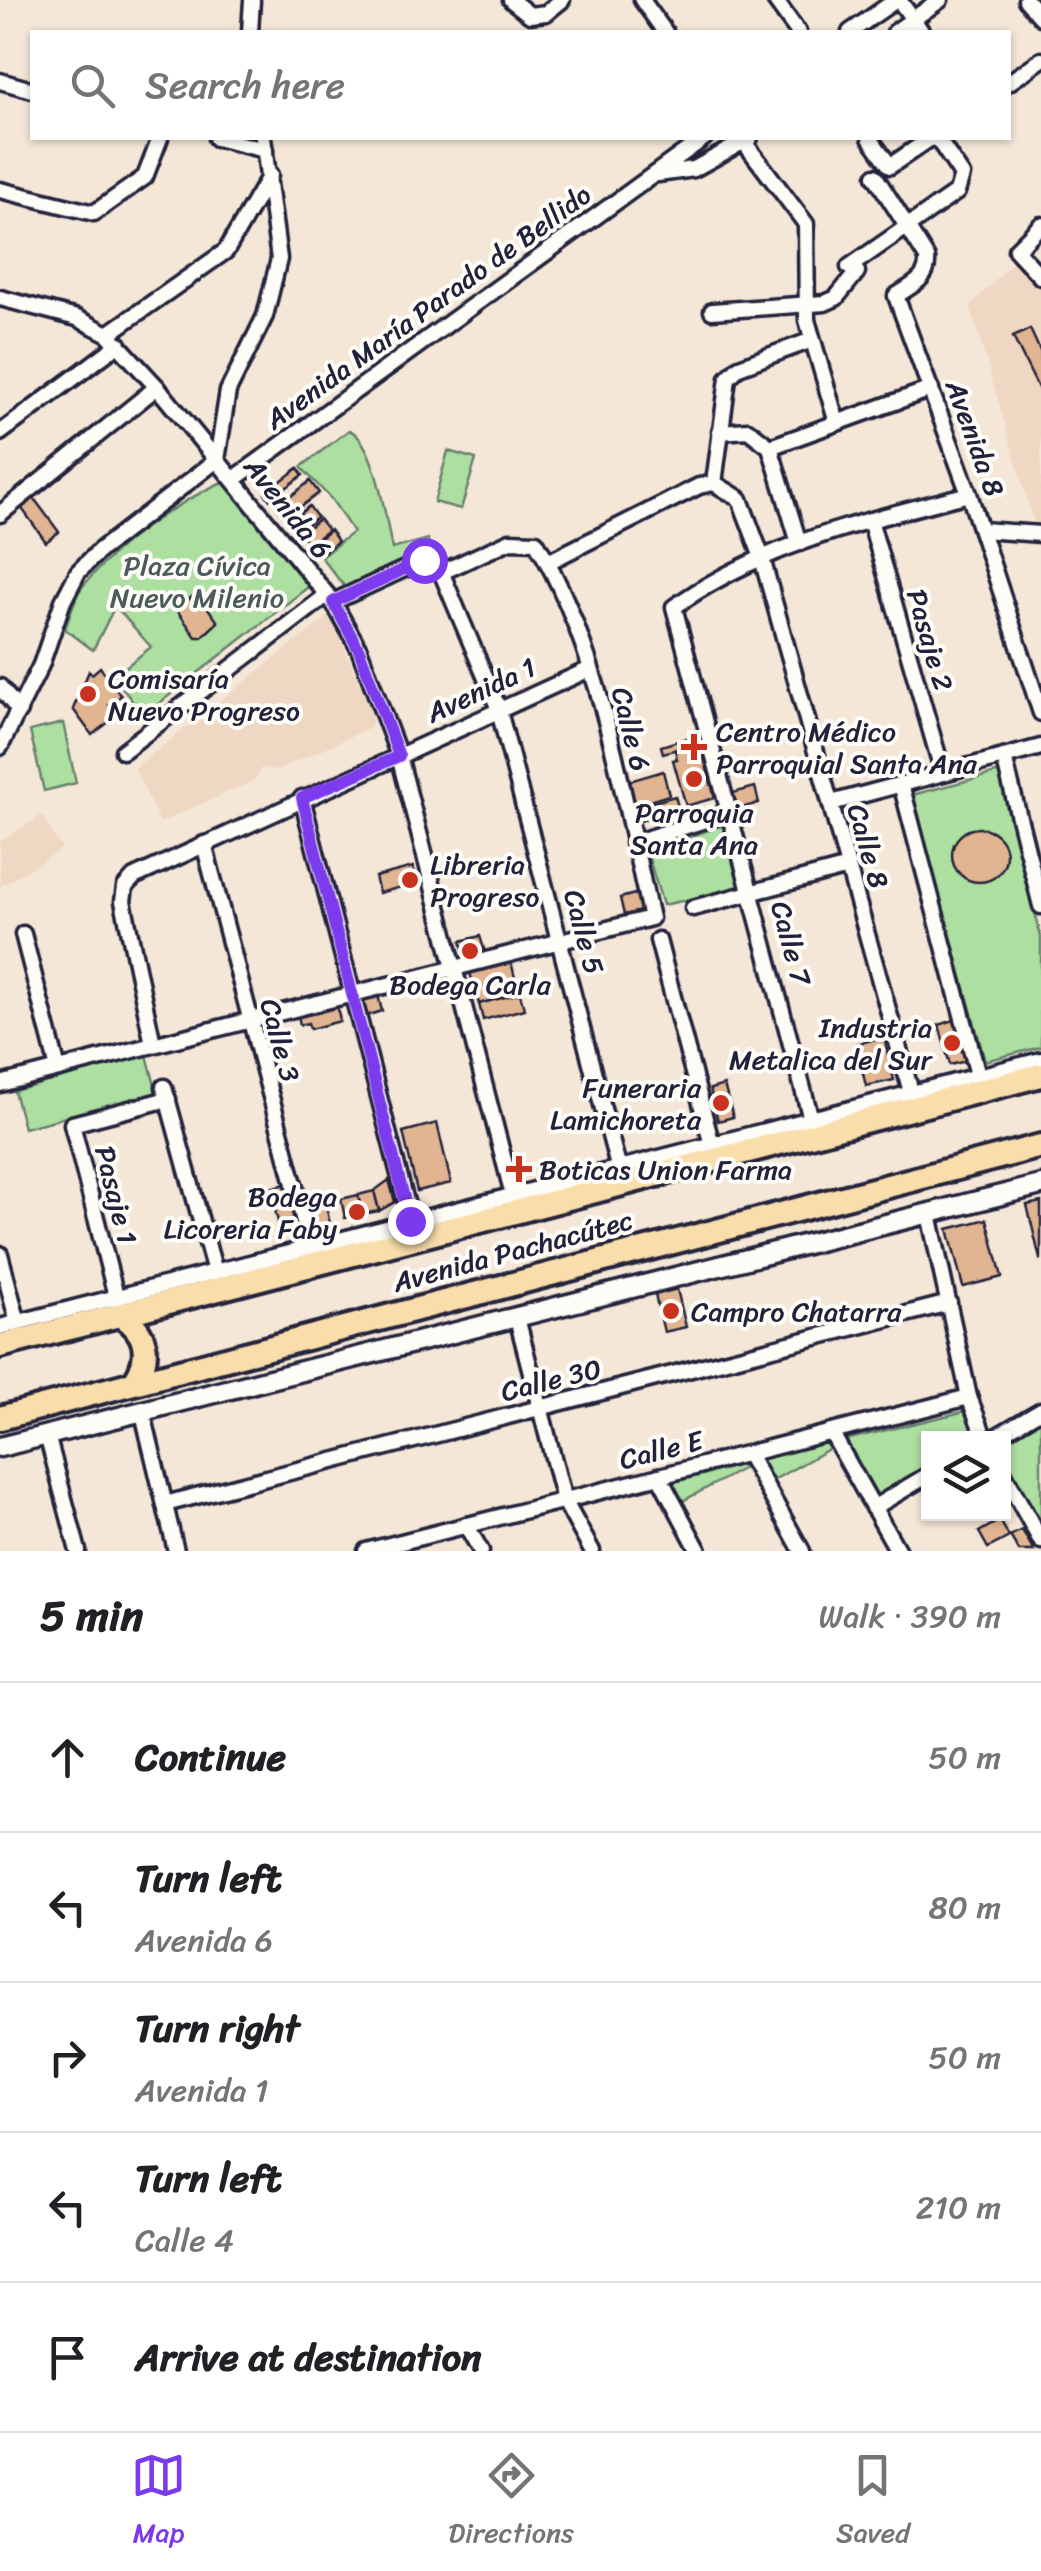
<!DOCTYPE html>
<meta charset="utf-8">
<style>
body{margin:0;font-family:Sriracha,sans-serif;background:#f6f6f6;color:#202124}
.controls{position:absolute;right:30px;bottom:30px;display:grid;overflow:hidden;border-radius:0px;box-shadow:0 2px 8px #0004}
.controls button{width:90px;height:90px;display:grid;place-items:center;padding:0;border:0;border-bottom:2px solid #e0e0e0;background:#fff;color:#202124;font:50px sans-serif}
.stop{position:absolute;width:30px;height:30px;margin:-22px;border:8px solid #7c3aed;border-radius:50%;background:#fff}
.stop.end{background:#7c3aed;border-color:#fff;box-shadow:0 2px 10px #0008}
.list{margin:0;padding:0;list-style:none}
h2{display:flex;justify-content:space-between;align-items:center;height:130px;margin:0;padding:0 40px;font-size:42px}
h2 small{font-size:32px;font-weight:400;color:#757577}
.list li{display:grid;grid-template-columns:65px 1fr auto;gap:30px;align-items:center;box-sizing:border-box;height:150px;padding:0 40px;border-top:2px solid #e0e0e0}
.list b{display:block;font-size:38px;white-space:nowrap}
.list p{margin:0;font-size:32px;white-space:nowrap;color:#757577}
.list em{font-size:32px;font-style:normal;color:#757577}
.icon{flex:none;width:55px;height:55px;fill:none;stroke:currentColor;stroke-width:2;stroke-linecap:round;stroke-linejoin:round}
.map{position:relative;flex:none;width:1041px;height:1551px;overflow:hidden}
.search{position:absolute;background:#fff;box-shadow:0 2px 8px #0004;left:30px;right:30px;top:30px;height:110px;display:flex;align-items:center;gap:25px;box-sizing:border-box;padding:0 35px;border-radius:0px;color:#757577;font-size:38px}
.sheet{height:880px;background:#fff}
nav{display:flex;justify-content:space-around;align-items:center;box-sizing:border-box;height:140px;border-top:2px solid #e0e0e0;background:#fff;font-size:28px;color:#757577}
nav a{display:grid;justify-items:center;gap:5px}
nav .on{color:#7c3aed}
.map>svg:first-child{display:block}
</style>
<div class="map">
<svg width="1041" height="1551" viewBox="0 0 1041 1551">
<rect width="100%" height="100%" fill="#f5e7d8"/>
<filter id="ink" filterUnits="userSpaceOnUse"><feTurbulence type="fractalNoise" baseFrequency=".01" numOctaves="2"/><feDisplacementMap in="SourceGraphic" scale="20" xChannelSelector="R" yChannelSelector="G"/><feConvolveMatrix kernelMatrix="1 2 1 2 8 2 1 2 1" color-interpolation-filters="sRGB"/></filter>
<g filter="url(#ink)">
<g fill="#efd8c3">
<path d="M1015,260L1041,289V524L1034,523L970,306Z"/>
<path d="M330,615L373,715L371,727L276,771L262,767L255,780L160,823L134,768Z"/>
<path d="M42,815L62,849L0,887V841Z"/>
</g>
<g fill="#acdfa0" stroke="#67806e" stroke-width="2.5">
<path d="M349,430C376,441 386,521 392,549L428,539L429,550L425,556L345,587L321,557L353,532L332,500L301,467Z"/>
<path d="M448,451L476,459L461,509L434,502Z"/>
<path d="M228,479L312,584L143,716L114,676L151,647L115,606L93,650L65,629C70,616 74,597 83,586C121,540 175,504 228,479Z"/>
<path d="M63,723L76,783L44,791L30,731Z"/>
<path d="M1000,772L1041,937V1047L985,1061L912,795Z"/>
<path d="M720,826L727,830L742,888L663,905L647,852Z"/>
<path d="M147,1055L157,1093L24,1128L14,1091Z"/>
<path d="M966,1411L977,1438L928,1439V1470L879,1498L845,1440Z"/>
<path d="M1041,1421V1531L1004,1464V1440Z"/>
<path d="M830,1437L834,1446L768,1483L755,1458Z"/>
<path d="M741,1459L744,1468L679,1503L668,1479Z"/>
</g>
<g fill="#e1b591" stroke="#22223b" stroke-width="2.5">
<path d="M1030,329L1041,353V394L1013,337Z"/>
<path d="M298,468L303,475L270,500L265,493Z"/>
<path d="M310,481L319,493L285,518L277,507Z"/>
<path d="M30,493L59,532L46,542L18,503Z"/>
<path d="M309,506L317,517L299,531L291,521Z"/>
<path d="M319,519L328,530L309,544L301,533Z"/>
<path d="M330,530L338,541L320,555L311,545Z"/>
<path d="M197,593L218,622L202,637H196L176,609Z"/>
<path d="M100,667L121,696L109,705L114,718L92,735L73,709L89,671L92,674Z"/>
<path d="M697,735L700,743L663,753L661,746Z"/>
<path d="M700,743L715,798L686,806L673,760L677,759L675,750Z"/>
<path d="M663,771L669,795L633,806L626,782Z"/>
<path d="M755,787L759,803L738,809L733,793Z"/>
<path d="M675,796L679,810L640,821L636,807Z"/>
<circle cx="979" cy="855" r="27"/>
<path d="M413,867L416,883L379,893L375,877Z"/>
<path d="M643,892L642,911L624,915L620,898Z"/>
<path d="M480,936L485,952L465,955L461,941Z"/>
<path d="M511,961L515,978L474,989L470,972Z"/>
<path d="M515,978L520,993L479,1004L474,989Z"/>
<path d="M520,993L524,1009L483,1020L479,1004Z"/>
<path d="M378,995L382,1011L363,1017L358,1001Z"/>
<path d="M337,1005L340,1021L310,1029L308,1023L300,1025L298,1015Z"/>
<path d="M954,1020L966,1061L950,1065L939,1025Z"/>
<path d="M884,1037L894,1080L866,1086L856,1044Z"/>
<path d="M724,1085L733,1117L718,1121L710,1089Z"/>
<path d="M437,1123L451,1183L417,1191L403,1132Z"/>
<path d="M389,1180L395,1202L379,1211L374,1191Z"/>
<path d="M286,1184L298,1230L281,1235L270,1188Z"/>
<path d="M374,1191L379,1211L362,1214L358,1195Z"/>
<path d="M358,1195L362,1214L345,1218L341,1199Z"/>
<path d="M325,1200L330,1224L315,1228L309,1204Z"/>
<path d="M1041,1202V1258L1040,1259L1027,1205Z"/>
<path d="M987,1219L1002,1277L963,1287L948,1229Z"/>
<path d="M677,1289L686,1327L664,1332L655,1295Z"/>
<path d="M1000,1520L1009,1537L988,1548L979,1532Z"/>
<path d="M1022,1530L1034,1551H1019L1010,1536Z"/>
</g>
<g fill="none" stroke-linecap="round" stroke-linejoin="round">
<defs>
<g id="minor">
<path d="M511,0L530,15L546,13L562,0"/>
<path d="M642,0L665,32"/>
<path d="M775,0L798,32"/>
<path d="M899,0L922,32"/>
<path d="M1026,0L1041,17"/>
<path d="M250,32L252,0"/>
<path d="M850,32L896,0"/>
<path d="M895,32L940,0"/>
<path d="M0,81L32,90"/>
<path d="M1008,83L1041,60"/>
<path d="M216,138L265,150"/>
<path d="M741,138L806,224L807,320L837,423"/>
<path d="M870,138L890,166L931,138"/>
<path d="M658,174L694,169L750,138"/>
<path d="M875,176L927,258C929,279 912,285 896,296L969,494L1041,713"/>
<path d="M0,190L94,213L145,177L160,138"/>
<path d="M1041,225L1016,250L1041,277"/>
<path d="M849,267L957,192L962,175L937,138"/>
<path d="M0,298L77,318L108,334L157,387L333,602L359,649L399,756L513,1195"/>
<path d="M712,311L825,303L836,298L857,272"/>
<path d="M108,334L226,251L270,175"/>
<path d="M720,432L748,430L770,447L799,543"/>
<path d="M0,433L119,344"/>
<path d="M770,447L931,389"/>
<path d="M234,479L704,138"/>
<path d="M714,483L728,378L739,367L812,340"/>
<path d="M0,514L157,387"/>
<path d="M870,520L943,773"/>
<path d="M981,530L1041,534"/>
<path d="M548,562L699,486L714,483L740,499L761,555L911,1092"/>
<path d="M333,602L424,560L437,562L498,707L619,1170"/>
<path d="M0,687L19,711"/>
<path d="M0,747L41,665L63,601L78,572L100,550L217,460L228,391L265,316L279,259L263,138"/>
<path d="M123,751L327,595"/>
<path d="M1004,757L1041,906"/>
<path d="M901,784L978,1075"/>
<path d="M302,798L411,1221"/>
<path d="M831,803L1041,747"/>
<path d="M633,843L730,812"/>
<path d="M204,844L311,1248"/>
<path d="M693,908L848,867"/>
<path d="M23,934L58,1069"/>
<path d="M658,940L712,1145"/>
<path d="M153,1044L123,901L125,887L134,877L590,669"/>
<path d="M0,1084L651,918C623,798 600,647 536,542L510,541L442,572"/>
<path d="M164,1087L215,1272"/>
<path d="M811,1119L674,607C762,544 866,521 969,494"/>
<path d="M929,1214L969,1397L985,1439"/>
<path d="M0,1254L18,1323"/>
<path d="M118,1304L72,1124L168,1099"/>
<path d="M517,1318L564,1500L592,1551"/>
<path d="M0,1327L1041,1060"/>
<path d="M143,1414L176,1551"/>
<path d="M831,1432L898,1551"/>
<path d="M47,1435L78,1551"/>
<path d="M992,1439L1041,1410"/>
<path d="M748,1454L802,1551"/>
<path d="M1004,1474L1041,1541"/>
<path d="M659,1476L699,1551"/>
<path d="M165,1504L949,1303"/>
<path d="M873,1508L928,1475"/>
<path d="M466,1525L481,1551"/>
<path d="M366,1551L969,1397"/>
</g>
<path id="tertiary" d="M0,1447L1041,1185"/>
<g id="primary">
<path d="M121,1315C147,1332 152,1355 135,1381"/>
<path d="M0,1346L1041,1075"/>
<path d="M0,1418L1041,1146"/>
</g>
</defs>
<use href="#minor" stroke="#22223b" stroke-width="21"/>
<use href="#tertiary" stroke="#22223b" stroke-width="25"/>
<use href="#primary" stroke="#22223b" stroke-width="30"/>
<use href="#minor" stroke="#fdfcf7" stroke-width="14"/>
<use href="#tertiary" stroke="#fdfcf7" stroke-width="18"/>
<use href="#primary" stroke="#f9deab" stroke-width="22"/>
</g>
</g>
<g fill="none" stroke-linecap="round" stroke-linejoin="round" filter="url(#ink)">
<path stroke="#7c3aed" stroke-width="12" d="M410,1221L302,798L399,756L359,650L333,602L424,560"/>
</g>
<g fill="#c8321e" stroke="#fdfcf7" stroke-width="4">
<circle cx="88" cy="694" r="10"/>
<path d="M689 732h10v10h10v10h-10v10h-10v-10h-10v-10h10z"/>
<circle cx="694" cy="779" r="10"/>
<circle cx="410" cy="880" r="10"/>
<circle cx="470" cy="951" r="10"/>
<circle cx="952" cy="1043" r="10"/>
<circle cx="721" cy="1103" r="10"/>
<path d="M514 1154h10v10h10v10h-10v10h-10v-10h-10v-10h10z"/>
<circle cx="357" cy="1212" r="10"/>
<circle cx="671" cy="1311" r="10"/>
</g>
<g text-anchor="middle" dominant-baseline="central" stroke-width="8" stroke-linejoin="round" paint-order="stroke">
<g font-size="28" fill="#22223b" stroke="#fdfcf7">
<text transform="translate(428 307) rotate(-36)">Avenida María Parado de Bellido</text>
<text transform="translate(975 438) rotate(70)">Avenida 8</text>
<text transform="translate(288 508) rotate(51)">Avenida 6</text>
<text transform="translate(930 640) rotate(74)">Pasaje 2</text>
<text transform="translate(481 690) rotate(-25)">Avenida 1</text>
<text transform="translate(631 729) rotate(76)">Calle 6</text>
<text transform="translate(868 846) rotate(74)">Calle 8</text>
<text transform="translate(584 932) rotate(75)">Calle 5</text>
<text transform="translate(791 943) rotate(75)">Calle 7</text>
<text transform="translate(280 1040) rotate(75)">Calle 3</text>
<text transform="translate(116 1195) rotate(76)">Pasaje 1</text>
<text transform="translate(513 1251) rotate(-15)">Avenida Pachacútec</text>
<text transform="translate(551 1380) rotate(-14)">Calle 30</text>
<text transform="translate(661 1450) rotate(-14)">Calle E</text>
</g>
<g font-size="28" fill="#4b5b59" stroke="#fdfcf7">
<text x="197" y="565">Plaza Cívica<tspan x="197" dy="32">Nuevo Milenio</tspan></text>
</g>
<g font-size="28" fill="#22223b" stroke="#fdfcf7" text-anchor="start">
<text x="108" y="678">Comisaría<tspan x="108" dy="32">Nuevo Progreso</tspan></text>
<text x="716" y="731">Centro Médico<tspan x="716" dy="32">Parroquial Santa Ana</tspan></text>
<text x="694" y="812" text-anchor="middle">Parroquia<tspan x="694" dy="32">Santa Ana</tspan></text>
<text x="430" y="864">Libreria<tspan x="430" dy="32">Progreso</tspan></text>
<text x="470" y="984" text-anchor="middle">Bodega Carla</text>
<text x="932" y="1027" text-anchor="end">Industria<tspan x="932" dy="32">Metalica del Sur</tspan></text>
<text x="701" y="1087" text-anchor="end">Funeraria<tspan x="701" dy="32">Lamichoreta</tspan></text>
<text x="539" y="1169">Boticas Union Farma</text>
<text x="337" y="1196" text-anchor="end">Bodega<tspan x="337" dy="32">Licoreria Faby</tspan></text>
<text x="691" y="1311">Campro Chatarra</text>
</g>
</g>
</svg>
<div class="controls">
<button><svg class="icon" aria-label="layers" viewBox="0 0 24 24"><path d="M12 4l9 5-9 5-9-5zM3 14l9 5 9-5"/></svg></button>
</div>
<div class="stop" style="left:424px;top:560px"></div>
<div class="stop end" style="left:410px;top:1221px"></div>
<div class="search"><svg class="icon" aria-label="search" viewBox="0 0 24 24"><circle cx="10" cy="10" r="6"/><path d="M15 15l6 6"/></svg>Search here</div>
</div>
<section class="sheet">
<h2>5 min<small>Walk · 390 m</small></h2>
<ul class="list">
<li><svg class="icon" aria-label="ahead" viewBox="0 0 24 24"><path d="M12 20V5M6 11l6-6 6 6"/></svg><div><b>Continue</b></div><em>50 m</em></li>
<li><svg class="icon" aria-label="left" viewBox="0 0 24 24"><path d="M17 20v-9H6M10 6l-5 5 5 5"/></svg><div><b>Turn left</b><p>Avenida 6</p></div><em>80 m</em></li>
<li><svg class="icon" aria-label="right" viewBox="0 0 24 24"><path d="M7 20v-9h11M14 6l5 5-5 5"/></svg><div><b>Turn right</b><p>Avenida 1</p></div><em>50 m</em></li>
<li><svg class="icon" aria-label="left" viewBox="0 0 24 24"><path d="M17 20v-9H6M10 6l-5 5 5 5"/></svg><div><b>Turn left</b><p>Calle 4</p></div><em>210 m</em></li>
<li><svg class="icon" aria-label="arrive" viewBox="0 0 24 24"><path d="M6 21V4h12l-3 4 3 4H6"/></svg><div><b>Arrive at destination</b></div></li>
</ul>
</section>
<nav>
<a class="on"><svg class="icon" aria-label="map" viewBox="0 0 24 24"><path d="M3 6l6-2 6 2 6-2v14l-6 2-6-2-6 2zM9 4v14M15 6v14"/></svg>Map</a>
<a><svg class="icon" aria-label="directions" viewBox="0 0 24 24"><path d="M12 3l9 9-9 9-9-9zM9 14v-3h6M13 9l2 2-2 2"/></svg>Directions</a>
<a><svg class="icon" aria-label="saved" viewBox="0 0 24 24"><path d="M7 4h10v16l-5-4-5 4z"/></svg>Saved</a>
</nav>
